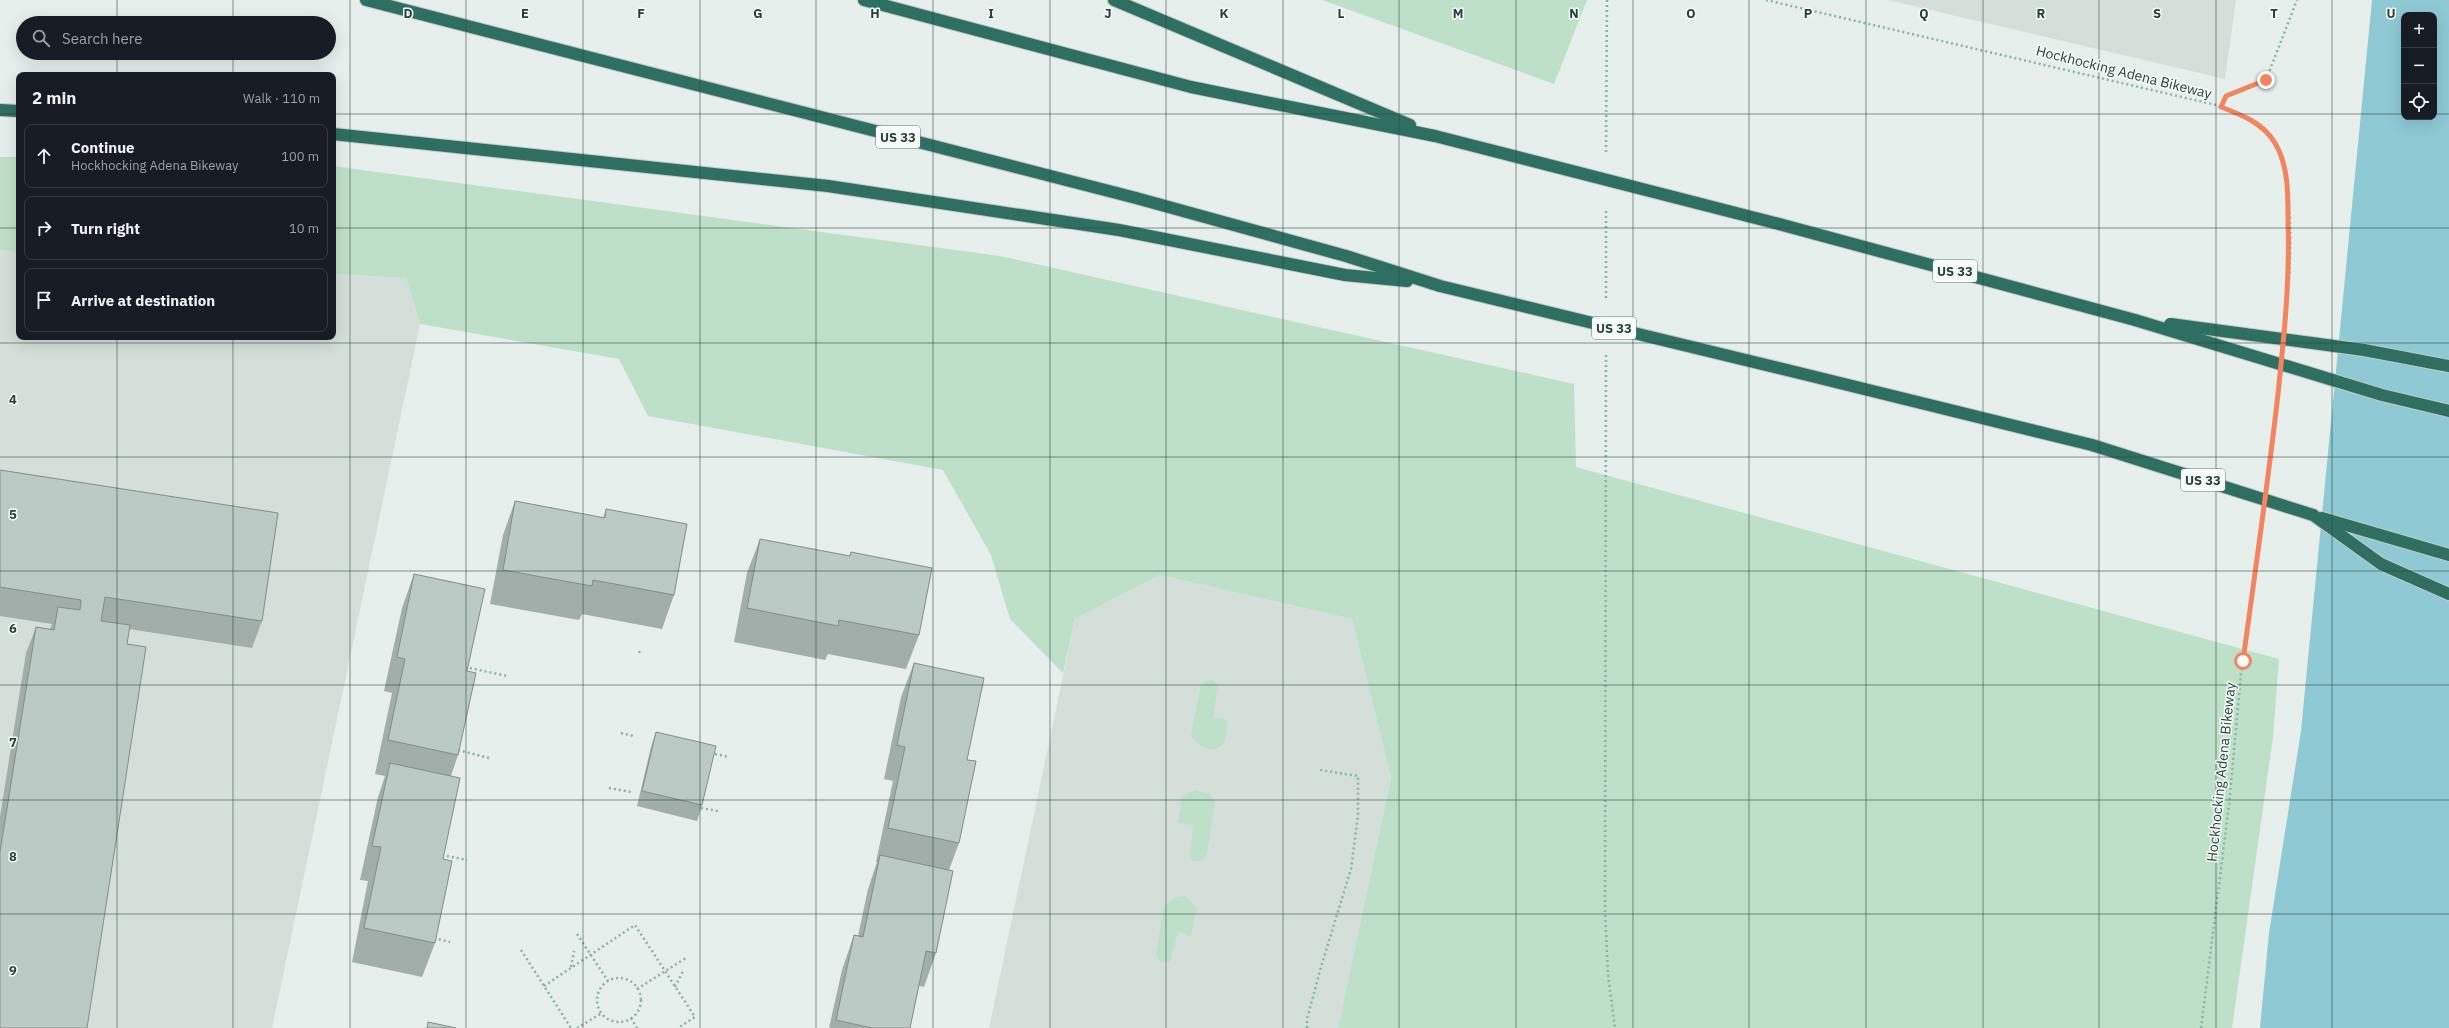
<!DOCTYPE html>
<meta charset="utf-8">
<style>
body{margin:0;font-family:"IBM Plex Sans",sans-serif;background:#20242c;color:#f1f3f6}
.controls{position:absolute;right:12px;top:12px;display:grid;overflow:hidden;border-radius:8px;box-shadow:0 4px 16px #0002}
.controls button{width:36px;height:36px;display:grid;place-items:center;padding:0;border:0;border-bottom:1px solid #363941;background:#171b24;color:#f1f3f6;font:20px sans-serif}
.stop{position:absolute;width:12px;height:12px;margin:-9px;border:3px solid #f4845f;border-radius:50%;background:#fff}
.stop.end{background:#f4845f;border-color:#fff;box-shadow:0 1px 4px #0008}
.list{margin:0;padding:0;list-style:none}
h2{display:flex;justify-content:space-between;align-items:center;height:52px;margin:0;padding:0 16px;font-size:17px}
h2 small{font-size:13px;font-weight:400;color:#9ea1a6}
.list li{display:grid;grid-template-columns:26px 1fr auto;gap:12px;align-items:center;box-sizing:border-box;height:64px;margin:0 8px 8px;padding:0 8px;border:1px solid #363941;border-radius:8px}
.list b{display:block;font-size:15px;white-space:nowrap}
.list p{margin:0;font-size:13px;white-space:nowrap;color:#9ea1a6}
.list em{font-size:13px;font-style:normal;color:#9ea1a6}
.icon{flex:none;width:22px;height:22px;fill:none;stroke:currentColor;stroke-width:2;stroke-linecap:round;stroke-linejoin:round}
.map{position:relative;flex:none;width:2449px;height:1028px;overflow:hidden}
.search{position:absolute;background:#171b24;box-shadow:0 4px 16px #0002;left:16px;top:16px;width:320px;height:44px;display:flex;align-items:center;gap:10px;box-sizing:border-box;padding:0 14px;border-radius:22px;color:#9ea1a6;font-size:15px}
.panel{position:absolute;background:#171b24;box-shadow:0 4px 16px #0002;left:16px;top:72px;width:320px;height:268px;border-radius:8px}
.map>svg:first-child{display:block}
</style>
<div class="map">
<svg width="2449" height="1028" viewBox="0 0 2449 1028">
<rect width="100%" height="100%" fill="#e6efeb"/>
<g fill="#d4dfda">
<path d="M1888,0H2236L2225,79Z"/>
<path d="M0,250L19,253V337H333V274L406,278L420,324L272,1028H0Z"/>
<path d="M1160,575L1352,619L1391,778L1338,1028H989L1075,619Z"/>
</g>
<g fill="#bfe0c8">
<path d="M1322,0H1587L1554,84Z"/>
<path d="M0,157H19V253L0,250Z"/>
<path d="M333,166L1000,256L1574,384L1576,467L2279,659L2273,737L2232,1028H1338L1391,778L1352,619L1160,575L1075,619L1063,673L1010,619L991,555L943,470L648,416L619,359L420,324L406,278L333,274Z"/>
<path d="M1211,679L1218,685L1213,717L1228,720C1227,726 1227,737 1224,742C1213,758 1198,745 1191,735L1201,684Z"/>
<path d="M1195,790L1209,794L1215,802L1207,854L1202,860L1192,861L1190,854L1193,825L1178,823L1182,797Z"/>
<path d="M1185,896L1197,907L1191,936L1178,932L1170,962H1160L1156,955L1164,906L1174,898Z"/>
</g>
<path fill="#8ec9d4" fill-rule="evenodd" d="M2372,0H2449V1028H2260L2269,933L2301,731ZM2404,15H2434V117H2404Z"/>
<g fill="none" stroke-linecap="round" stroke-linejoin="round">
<defs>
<g id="motorway">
<path d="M366,0L1136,198L1346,256L1440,286"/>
<path d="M864,0L1191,87L1435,136"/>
<path d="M1114,0L1410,125"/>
<path d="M0,110L19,111"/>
<path d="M333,134L828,186L1119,230L1345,275L1407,281"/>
<path d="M1775,223L2135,320"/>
<path d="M1787,370L2092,445"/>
<path d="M2313,515L2381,564L2449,594"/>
<path d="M2322,518L2449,555"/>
</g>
</defs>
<use href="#motorway" stroke="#c2cac8" stroke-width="14"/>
<g stroke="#86b3a5" stroke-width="2.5" stroke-dasharray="2 3" stroke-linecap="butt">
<path d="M1766,0L2216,105C2231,112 2253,116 2265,129C2298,166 2291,265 2286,313"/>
<path d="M2221,107L2226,96L2266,80L2297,0"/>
<path d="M1606,152L1607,0"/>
<path d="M1606,298V209"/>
<path d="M1606,355L1605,910L1608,975L1615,1028"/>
<path d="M2269,472L2278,393"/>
<path d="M639,653L640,650"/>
<path d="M465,667L507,676"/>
<path d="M621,733L634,736"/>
<path d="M458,750L489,758"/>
<path d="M715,754L729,757"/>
<path d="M609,788L631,792"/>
<path d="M701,808L718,811"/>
<path d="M442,855L467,860"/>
<path d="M577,934L608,981"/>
<path d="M434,938L450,942"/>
<path d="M521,950L571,1028"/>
<path d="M571,967L574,951"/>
<circle cx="619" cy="1000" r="22"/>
<path d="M544,986L635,925L695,1017L678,1028"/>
<path d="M675,987L683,971"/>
<path d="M637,989L686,958"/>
<path d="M631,1018L637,1028"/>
<path d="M577,1028L602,1013"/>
<path d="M1307,1028V1019L1321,967L1351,869L1358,815V776L1320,770"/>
<path d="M2201,1028L2229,805L2241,674L2261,528"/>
</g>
<use href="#motorway" stroke="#2f6f62" stroke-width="12"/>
<defs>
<g id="motorway-bridge">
<path d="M1435,136L1775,223"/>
<path d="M1440,286L1787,370"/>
<path d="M2135,320L2382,395L2449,411"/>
<path d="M2170,324L2364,350L2449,366"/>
<path d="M2092,445L2313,515"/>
</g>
</defs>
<use href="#motorway-bridge" stroke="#c2cac8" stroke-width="14" stroke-linecap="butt"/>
<use href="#motorway-bridge" stroke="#2f6f62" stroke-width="12"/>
</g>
<g fill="#a1aea9">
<path d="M0,470L262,621L252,648L129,629L0,1028V817L26,653L36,627L50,629L52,624L0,616Z"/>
<path d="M515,501L603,518L606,509L674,595L662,629L582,614L579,620L490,604L503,535Z"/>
<path d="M760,539L849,556L851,552L919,635L906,669L828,654L825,660L734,642L747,573Z"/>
<path d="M414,574L467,671L458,755L451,776L443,859L435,943L422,977L352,962L368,881L360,880L378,797L385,776L375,774L392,693L384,691L402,608Z"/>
<path d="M914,663L959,843L949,870L936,953L924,987L919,986L910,1028H829L842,970L854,935L858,936L868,889L877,862H876L893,781L884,779L901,697Z"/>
<path d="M656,732L702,805L697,821L637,806L651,747Z"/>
</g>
<g fill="#bbcac4" stroke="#838d89">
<path d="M0,470L278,513L262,621L105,597L101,621L130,625L127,644L146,647L87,1028H0V852L36,627L54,630L58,607L80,610L81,600L0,587Z"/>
<path d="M515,501L605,518L606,509L687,524L674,595L593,580L592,586L503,570Z"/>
<path d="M760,539L850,556L851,552L932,568L919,635L839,620L838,626L747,608Z"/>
<path d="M414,574L485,589L467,671L476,673L458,755L388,740L405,659L397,657Z"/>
<path d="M914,663L984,678L967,760L976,761L959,843L888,828L905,747L897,745Z"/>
<path d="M656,732L716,746L702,805L642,791Z"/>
<path d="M390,763L460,778L443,859L452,861L435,943L364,928L381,847L372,846Z"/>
<path d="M880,855L953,871L936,953L926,951L910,1028H872L836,1020L854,935L863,937Z"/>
<path d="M428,1022L456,1028H427Z"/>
</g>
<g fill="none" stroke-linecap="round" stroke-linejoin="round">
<path stroke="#f4845f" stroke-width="5" d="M2243,661C2255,572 2268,483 2278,394C2284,337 2290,280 2288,223C2288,197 2289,166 2275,143C2263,123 2242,115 2221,107L2226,96L2266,80"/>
</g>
<path fill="none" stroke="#24423a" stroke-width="1" stroke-opacity="0.55" d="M117,0V23M233,0V23M350,0V1028M466,0V1028M583,0V1028M700,0V1028M816,0V1028M933,0V1028M1050,0V1028M1166,0V1028M1283,0V1028M1399,0V1028M1516,0V1028M1633,0V1028M1749,0V1028M1866,0V1028M1983,0V1028M2099,0V1028M2216,0V1028M2332,0V1028M117,53V75M233,53V75M0,114H19M333,114H2404M2434,114H2449M0,228H19M333,228H2449M117,337V1028M233,337V1028M0,343H2449M0,457H2449M0,571H2449M0,685H2449M0,800H2449M0,914H2449"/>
<g text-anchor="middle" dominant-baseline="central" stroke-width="3" stroke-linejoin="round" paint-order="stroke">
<g fill="#f7fbf9" stroke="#637a73" stroke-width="1">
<rect x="876" y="126" width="44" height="22" rx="3"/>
<rect x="1933" y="260" width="44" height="22" rx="3"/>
<rect x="1592" y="317" width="44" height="22" rx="3"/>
<rect x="2181" y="469" width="44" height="22" rx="3"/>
</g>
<g font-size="13" font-weight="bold" fill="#24423a">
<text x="898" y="137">US 33</text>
<text x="1955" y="271">US 33</text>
<text x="1614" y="328">US 33</text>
<text x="2203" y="480">US 33</text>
</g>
<g font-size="14" fill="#24423a" stroke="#f7fbf9">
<text transform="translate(2124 72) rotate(14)">Hockhocking Adena Bikeway</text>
<text transform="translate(2221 772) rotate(-84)">Hockhocking Adena Bikeway</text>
</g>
</g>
<g font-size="13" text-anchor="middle" font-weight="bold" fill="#24423a" stroke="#f7fbf9" stroke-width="3" stroke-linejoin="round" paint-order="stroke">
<text x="408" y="18">D</text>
<text x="525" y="18">E</text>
<text x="641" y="18">F</text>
<text x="758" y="18">G</text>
<text x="875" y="18">H</text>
<text x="991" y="18">I</text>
<text x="1108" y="18">J</text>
<text x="1224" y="18">K</text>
<text x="1341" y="18">L</text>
<text x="1458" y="18">M</text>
<text x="1574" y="18">N</text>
<text x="1691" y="18">O</text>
<text x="1808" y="18">P</text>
<text x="1924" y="18">Q</text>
<text x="2041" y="18">R</text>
<text x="2157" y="18">S</text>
<text x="2274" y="18">T</text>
<text x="2391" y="18">U</text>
<text x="13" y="404">4</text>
<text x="13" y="519">5</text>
<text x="13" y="633">6</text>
<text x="13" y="747">7</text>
<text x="13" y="861">8</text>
<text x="13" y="975">9</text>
</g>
</svg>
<div class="controls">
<button>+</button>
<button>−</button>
<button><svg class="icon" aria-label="locate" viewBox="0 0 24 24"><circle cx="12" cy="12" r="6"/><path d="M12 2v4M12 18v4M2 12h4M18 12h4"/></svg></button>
</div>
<div class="stop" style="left:2243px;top:661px"></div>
<div class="stop end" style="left:2266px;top:80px"></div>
<div class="search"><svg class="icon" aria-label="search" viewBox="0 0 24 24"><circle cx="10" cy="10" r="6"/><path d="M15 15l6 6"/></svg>Search here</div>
<section class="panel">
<h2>2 min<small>Walk · 110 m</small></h2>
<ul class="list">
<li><svg class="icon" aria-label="ahead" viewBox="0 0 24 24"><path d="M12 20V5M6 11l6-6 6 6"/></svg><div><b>Continue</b><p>Hockhocking Adena Bikeway</p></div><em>100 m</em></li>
<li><svg class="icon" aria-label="right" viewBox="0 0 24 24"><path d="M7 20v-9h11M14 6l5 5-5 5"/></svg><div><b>Turn right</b></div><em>10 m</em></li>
<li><svg class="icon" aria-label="arrive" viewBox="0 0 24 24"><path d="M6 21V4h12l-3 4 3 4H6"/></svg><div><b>Arrive at destination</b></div></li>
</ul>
</section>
</div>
